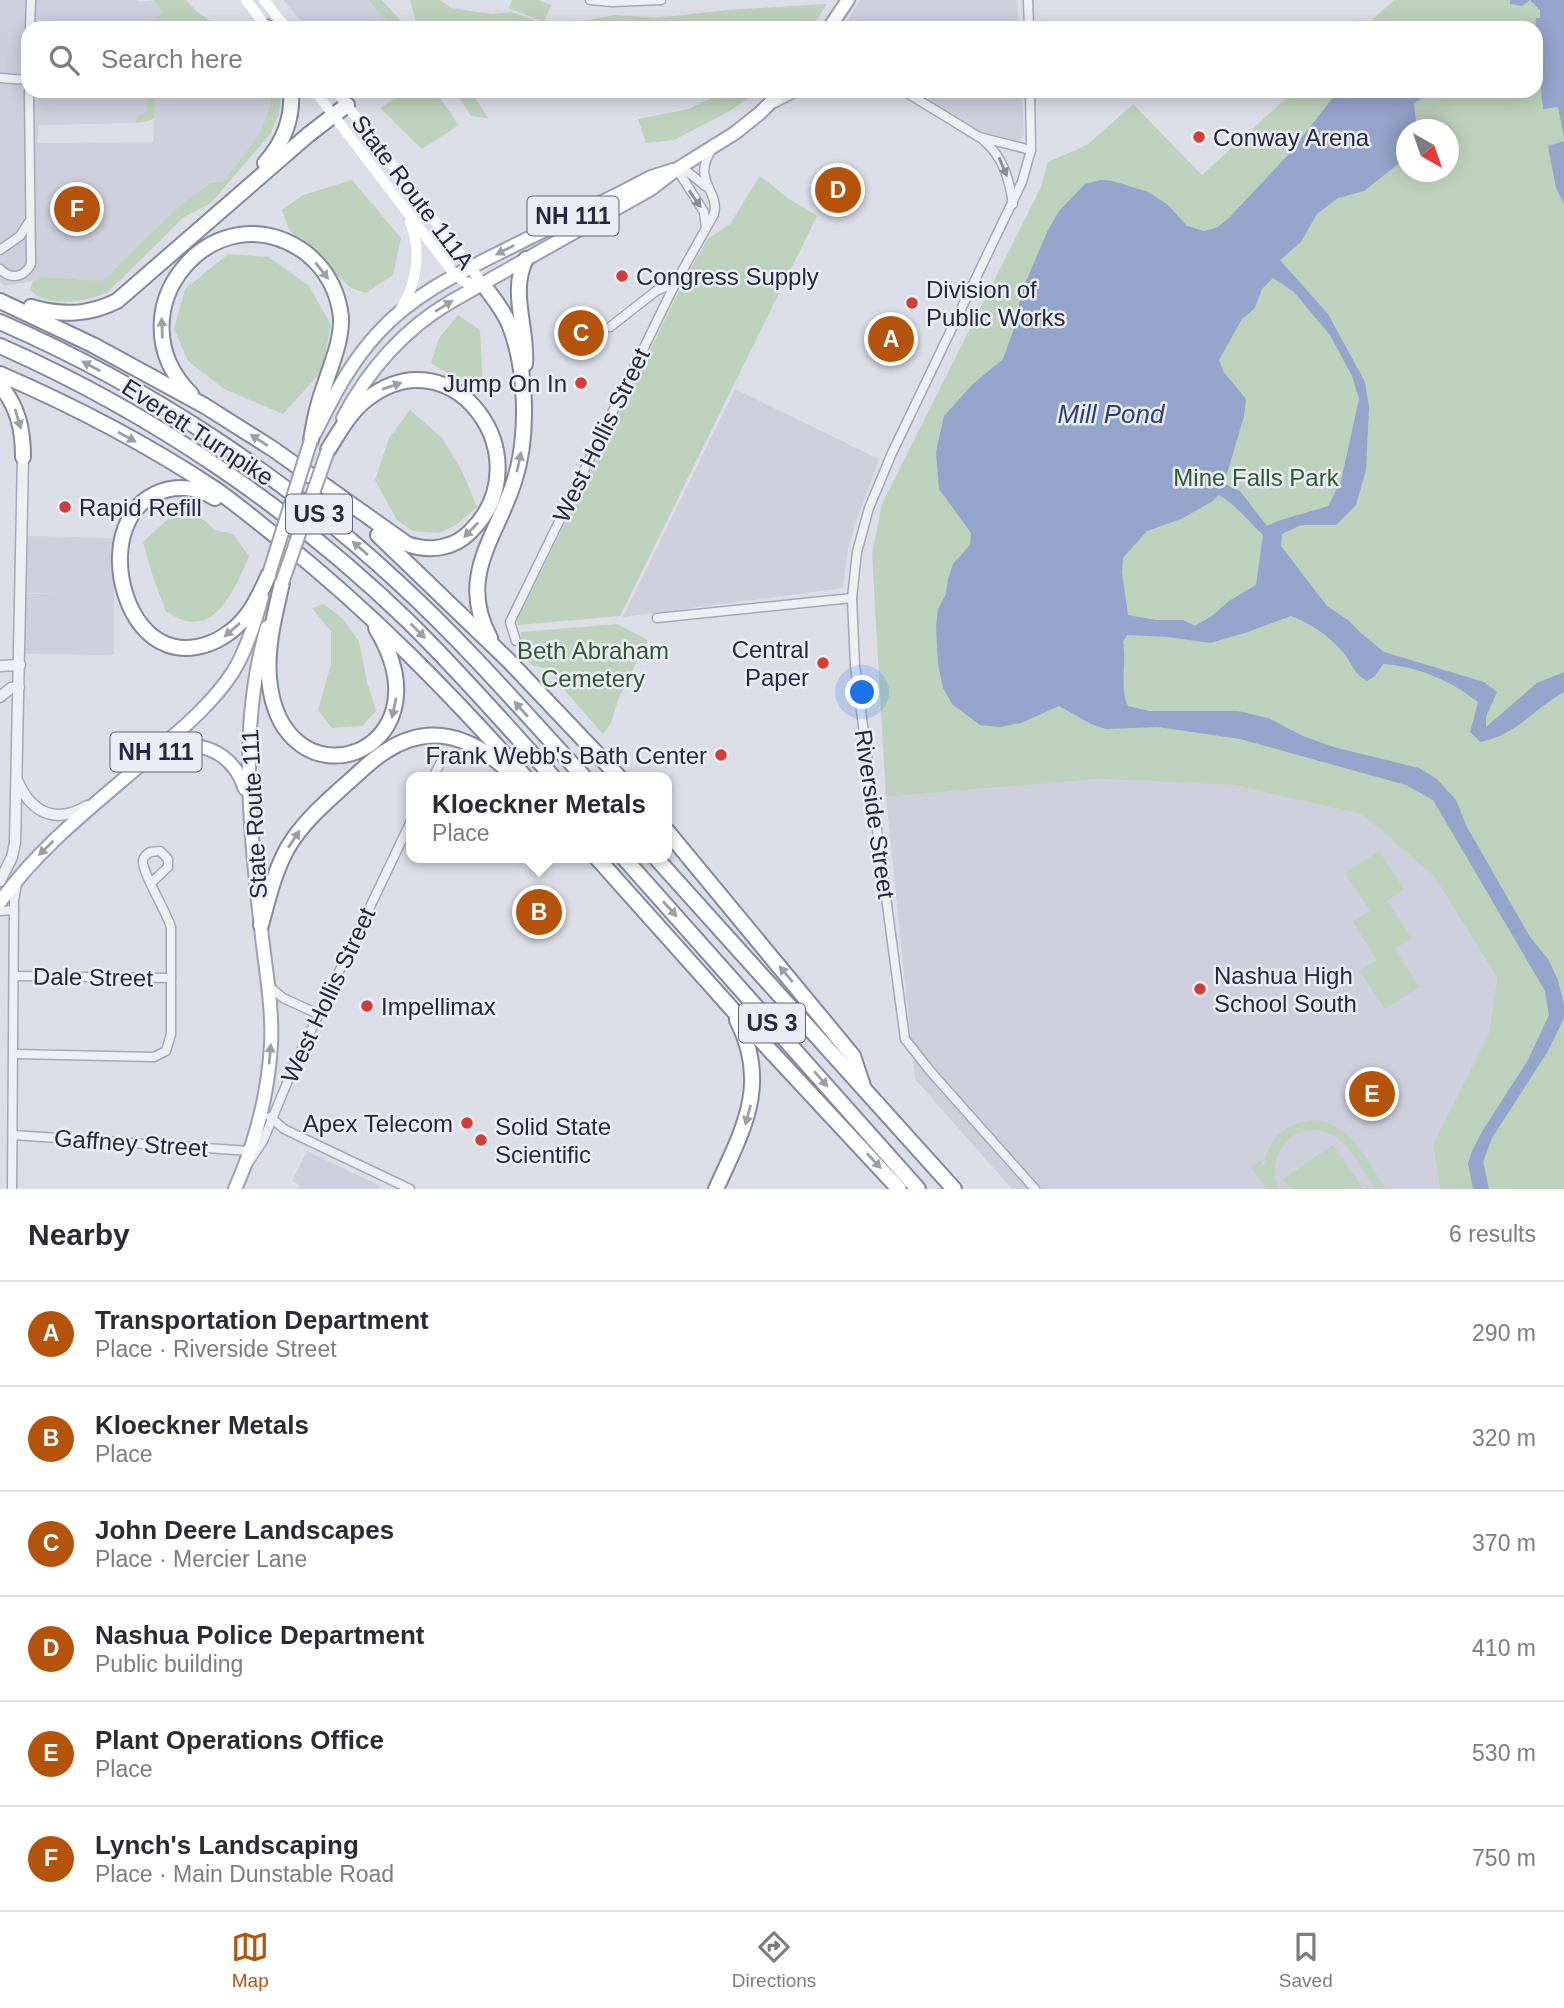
<!DOCTYPE html>
<meta charset="utf-8">
<style>
body{margin:0;font-family:Helvetica,sans-serif;background:#f2f2f3;color:#2b2b33}
.compass{position:absolute;left:1396px;top:119px;width:63px;height:63px;border-radius:50%;background:#fff;box-shadow:0 4px 18px #0003;rotate:140deg}
.you{position:absolute;left:863px;top:693px;width:24px;height:24px;margin:-18px;border:5px solid #fff;border-radius:50%;background:#1a73e8;box-shadow:0 0 0 10px #1a73e833}
.badge{display:grid;place-items:center;width:46px;height:46px;border-radius:50%;background:#b45309;color:#fff;font-size:23px;font-weight:700}
.pin{position:absolute;translate:-50% -50%;border:4px solid #fff;box-shadow:0 2px 7px #0006}
.popup{position:absolute;left:406px;top:772px;width:266px;height:91px;box-sizing:border-box;display:grid;place-content:center;border-radius:14px;background:#fff;filter:drop-shadow(0 2px 5px #0005);font-size:23px;white-space:nowrap;color:#7c7c81}
.popup b{font-size:26px;color:#2b2b33}
.popup::after{content:'';position:absolute;left:50%;top:100%;margin-left:-14px;border:14px solid transparent;border-top-color:#fff}
.list{margin:0;padding:0;list-style:none}
h2{display:flex;justify-content:space-between;align-items:center;height:91px;margin:0;padding:0 28px;font-size:30px}
h2 small{font-size:23px;font-weight:400;color:#7c7c81}
.list li{display:grid;grid-template-columns:46px 1fr auto;gap:21px;align-items:center;box-sizing:border-box;height:105px;padding:0 28px;border-top:2px solid #e1e1e2}
.list b{display:block;font-size:26px;white-space:nowrap}
.list p{margin:0;font-size:23px;white-space:nowrap;color:#7c7c81}
.list em{font-size:23px;font-style:normal;color:#7c7c81}
.icon{flex:none;width:38px;height:38px;fill:none;stroke:currentColor;stroke-width:2;stroke-linecap:round;stroke-linejoin:round}
.map{position:relative;flex:none;width:1564px;height:1189px;overflow:hidden}
.search{position:absolute;background:#fff;box-shadow:0 4px 18px #0003;left:21px;right:21px;top:21px;height:77px;display:flex;align-items:center;gap:18px;box-sizing:border-box;padding:0 24px;border-radius:21px;color:#7c7c81;font-size:26px}
.sheet{height:721px;background:#fff}
nav{display:flex;justify-content:space-around;align-items:center;box-sizing:border-box;height:98px;border-top:2px solid #e1e1e2;background:#fff;font-size:19px;color:#7c7c81}
nav a{display:grid;justify-items:center;gap:4px}
nav .on{color:#b45309}
.map>svg:first-child{display:block}
</style>
<div class="map">
<svg width="1564" height="1189" viewBox="0 0 1564 1189">
<rect width="100%" height="100%" fill="#dcdee7"/>
<g fill="#cdd0dc">
<path d="M0,0H134L140,2L155,0L162,12L157,21L156,28H28V91H149L147,113L139,115L134,123L39,125L38,143L153,142L156,91H259L271,101L267,119L253,143L223,183L184,202L102,281L44,277L33,281L4,286L0,282Z"/>
<path d="M283,0H368L392,28H307Z"/>
<path d="M860,0H1017L1019,28H843Z"/>
<path d="M916,91H1022L1024,135L1019,140H1015L981,132Z"/>
<path d="M735,389L879,459L856,522L848,549L843,588L623,617Z"/>
<path d="M27,536L114,538V655L25,654L26,594H60L26,593Z"/>
<path d="M1096,779L1234,785L1362,813L1434,876L1497,978L1489,1033L1433,1144L1440,1189H1012L915,1079L886,797Z"/>
<path d="M307,1151L380,1186L378,1189H298L300,1185L292,1181Z"/>
</g>
<g fill="#bdd1bc" fill-rule="evenodd">
<path d="M154,0H186L196,11L220,28H190L174,22L156,28V21L162,12Z"/>
<path d="M368,0H382L399,19L401,28H392Z"/>
<path d="M410,0H440L451,8L492,14L512,12L552,27L615,15L657,18L726,10L827,4L811,28H720L711,21L670,28H418Z"/>
<path d="M512,0H539L551,5L544,22L509,8Z"/>
<path d="M1394,0H1564V1189H1440L1433,1144L1489,1033L1497,978L1434,876L1362,814L1234,785L1097,779L886,797L872,554L882,504L1041,187L1048,162L1087,145L1133,104L1202,175L1294,91H1536V28H1363ZM1406,130H1448V172H1406Z"/>
<path d="M149,91H156L154,119L146,122L134,123L139,115L147,112Z"/>
<path d="M259,91H278L281,98L279,114L271,133L211,203L184,217L107,293C89,300 64,305 44,299C39,298 34,293 30,290L33,281L44,277L102,281L184,202L211,183L223,182C242,156 265,134 271,101Z"/>
<path d="M406,91H435L459,125L422,149L380,108Z"/>
<path d="M455,91H471L488,118L471,116Z"/>
<path d="M724,91H760L728,112L674,140L646,143L638,119L689,109Z"/>
<path d="M760,176L789,199L817,216L620,616L518,625L517,621L688,273L708,239L730,224Z"/>
<path d="M352,180L401,238L393,275L366,293L351,288L289,230L282,210L303,195Z"/>
<path d="M228,254L269,257L309,286L331,325L322,371L283,414L224,389L188,361L174,329L185,289Z"/>
<path d="M458,315L480,330L483,390L455,378L431,363L439,338Z"/>
<path d="M410,410L442,438L462,471L477,507L456,525L439,533L413,531L397,520L375,480L389,438Z"/>
<path d="M190,507L215,530L233,534L249,556C239,580 220,629 187,621C180,620 173,615 166,612L152,574L143,542L166,521Z"/>
<path d="M324,604L343,619L359,641L367,682L376,711L362,726L332,728L318,710L331,664V631L312,608Z"/>
<path d="M617,624L648,640L619,697L611,723L603,734L546,669L532,665L521,653V632Z"/>
<path d="M1379,851L1404,889L1387,901L1411,938L1395,949L1419,987L1385,1009L1360,971L1377,960L1353,922L1370,910L1345,873Z"/>
<path d="M1314,1120C1351,1123 1367,1161 1386,1189H1375C1363,1172 1350,1143 1330,1134C1294,1117 1264,1156 1279,1189H1267L1251,1167L1260,1161L1264,1165C1268,1138 1287,1122 1314,1120Z"/>
<path d="M1333,1145L1363,1189H1290L1283,1179Z"/>
</g>
<g fill="#94a4ca" fill-rule="evenodd">
<path d="M1510,0H1564V137L1558,107L1543,109L1535,28L1536,18H1540V10L1530,0L1522,6L1510,4Z"/>
<path d="M1342,91H1433L1414,103L1417,129L1406,130V158L1364,191L1338,198L1317,214L1301,242L1280,260L1328,314L1365,382L1369,408L1366,470L1356,505L1336,525H1301L1282,534L1281,546L1327,606L1348,620L1362,634L1384,652L1484,682L1497,692L1486,717V727L1537,683L1564,672V692C1532,710 1517,735 1480,742L1470,732L1478,702C1451,681 1417,666 1383,664L1375,676L1367,681C1352,672 1353,664 1342,651C1329,636 1310,623 1291,616L1248,632L1210,643L1168,637L1127,635L1123,642C1127,663 1119,687 1128,706L1149,711H1238L1268,718L1305,737L1337,748L1419,768L1437,779L1456,800L1467,827L1530,937L1548,959L1558,980L1564,1005V1018L1548,1051L1492,1138L1483,1162L1489,1189H1473L1468,1163L1472,1151L1483,1130L1528,1060L1541,1032L1549,1015L1545,991L1433,800L1406,785L1240,739L1158,727L1106,729L1091,724L1059,706L1021,723L1000,727L980,725L952,704L943,688L938,664L936,626L938,609L946,594L948,579L953,564L970,545L971,533L939,489L936,452L944,416L973,384L1003,359L1016,323L1021,293L1048,230L1059,211L1085,184L1100,180L1113,181L1148,192L1168,205L1187,226L1204,231L1216,228L1229,218L1288,155L1331,100ZM1273,278L1294,292L1330,335L1352,376L1359,399L1341,481L1328,506L1278,521L1267,526L1240,491L1224,484L1244,416L1246,399L1223,371L1219,360L1242,319L1255,308L1262,289ZM1219,495C1236,505 1248,521 1263,535L1256,585L1229,601L1212,616L1195,626L1183,620H1156L1128,615L1122,573L1123,558L1147,531L1181,519L1213,501Z"/>
<path d="M1564,141V204L1556,188L1548,146Z"/>
</g>
<g fill="none" stroke-linecap="round" stroke-linejoin="round">
<defs>
<g id="minor">
<path d="M590,0L612,2L661,0"/>
<path d="M1028,0L1029,28"/>
<path d="M30,28L31,0"/>
<path d="M0,78L28,80"/>
<path d="M904,91L979,137L1031,150"/>
<path d="M1030,91L1031,150L1022,182L892,453L869,508L857,552L852,598L855,666L905,1039L931,1072L1035,1189"/>
<path d="M775,103L798,91"/>
<path d="M982,139C1003,156 1009,178 1013,204"/>
<path d="M677,169L704,212L706,228"/>
<path d="M678,169L688,172L705,186"/>
<path d="M0,250L20,236L29,222"/>
<path d="M0,269C11,280 24,278 31,264L29,91"/>
<path d="M610,327L656,291L676,282"/>
<path d="M657,618L852,598"/>
<path d="M516,641L510,622L676,282L714,214C720,190 691,181 712,149"/>
<path d="M433,777L442,760"/>
<path d="M0,911L14,910"/>
<path d="M14,976L171,978"/>
<path d="M270,987L283,998L318,1014"/>
<path d="M14,1054L154,1057L166,1051L171,1034V927C167,913 141,871 143,860C144,856 146,855 150,852L160,851L168,859V867L151,883"/>
<path d="M270,1117L284,1129L410,1189"/>
<path d="M13,1135L250,1151"/>
<path d="M249,1162L263,1141L294,1066L411,821"/>
<path d="M12,1189L14,900L17,884"/>
</g>
<g id="tertiary">
<path d="M0,666L20,665"/>
<path d="M0,697L11,688L19,687"/>
<path d="M18,782C32,814 57,824 87,806"/>
<path d="M0,881L12,857L15,843L23,457"/>
</g>
<g id="primary">
<path d="M829,28L848,0"/>
<path d="M343,418C368,370 405,328 452,301L651,189L677,169L735,133L760,113L782,91"/>
<path d="M315,433C333,397 350,363 378,333C413,294 461,272 507,249C555,225 604,202 651,177L673,170"/>
<path d="M159,753C196,736 232,750 245,789"/>
<path d="M0,902C42,843 101,800 154,753C183,728 212,704 233,672C247,649 255,623 262,597"/>
<path d="M235,1189C255,1144 268,1095 271,1045C273,1006 265,967 261,928C250,827 238,726 267,627"/>
</g>
<g id="motorway">
<path d="M266,27L267,28"/>
<path d="M265,163C284,142 293,119 291,91"/>
<path d="M483,284C492,297 503,309 509,324C527,368 529,437 514,482C496,538 457,577 490,638"/>
<path d="M0,301L93,345L205,406L273,449L407,544C429,552 454,549 471,531C544,458 453,332 367,399C350,412 339,432 328,450"/>
<path d="M31,307C62,316 89,315 117,301L308,135L347,105"/>
<path d="M0,322C147,386 284,476 401,585C466,645 524,712 584,777"/>
<path d="M0,346C150,412 290,507 408,621C459,671 505,724 553,777"/>
<path d="M525,364C528,330 509,291 526,259"/>
<path d="M0,374C74,406 147,444 215,489C238,505 260,524 282,541C371,612 449,692 525,777"/>
<path d="M0,385C18,407 23,429 23,457"/>
<path d="M191,394C109,312 215,186 306,253C326,269 338,291 341,317C342,340 332,362 325,384C318,402 314,421 311,440"/>
<path d="M215,498C197,487 175,484 155,494C108,517 113,591 142,626C172,663 221,649 247,615C256,603 263,588 269,574"/>
<path d="M378,535L509,661L619,777"/>
<path d="M282,583C275,614 266,647 269,678C281,813 454,756 376,628"/>
<path d="M667,831L853,1056L863,1086"/>
<path d="M597,858L740,1018L899,1189"/>
<path d="M624,858L918,1189"/>
<path d="M656,858L954,1189"/>
<path d="M261,925C268,899 274,873 287,849C302,823 323,805 345,785C358,774 371,760 386,751C430,722 472,737 507,770"/>
<path d="M716,1189C743,1130 770,1084 737,1020"/>
</g>
</defs>
<use href="#minor" stroke="#a5a8b4" stroke-width="11"/>
<use href="#tertiary" stroke="#a5a8b4" stroke-width="13"/>
<use href="#primary" stroke="#9a9fb3" stroke-width="16"/>
<use href="#motorway" stroke="#82889e" stroke-width="18"/>
<use href="#minor" stroke="#eeeff5" stroke-width="8"/>
<use href="#tertiary" stroke="#eeeff5" stroke-width="10"/>
<g stroke="#fff" stroke-width="10">
<path d="M246,0L267,28"/>
<path d="M264,0L286,28"/>
<path d="M315,91L455,275L468,284H483L336,91"/>
<path d="M400,310C417,284 422,251 410,222"/>
</g>
<use href="#primary" stroke="#fff" stroke-width="12"/>
<use href="#motorway" stroke="#fff" stroke-width="14"/>
<defs>
<g id="primary-bridge">
<path d="M269,574L311,440"/>
<path d="M282,583L328,450"/>
</g>
</defs>
<use href="#primary-bridge" stroke="#9a9fb3" stroke-width="16" stroke-linecap="butt"/>
<use href="#primary-bridge" stroke="#fff" stroke-width="12"/>
</g>
<defs><path id="oneway-solid" d="M-6-.8H1V-3.2L6.5 0L1 3.2V.8H-6Z" transform="scale(1.75)"/></defs>
<g fill="#8a8c9a">
<use href="#oneway-solid" transform="translate(1003 167) rotate(67)"/>
<use href="#oneway-solid" transform="translate(695 199) rotate(55)"/>
</g>
<g fill="#9d9fa8">
<use href="#oneway-solid" transform="translate(505 250) rotate(153)"/>
<use href="#oneway-solid" transform="translate(322 271) rotate(52)"/>
<use href="#oneway-solid" transform="translate(444 306) rotate(-32)"/>
<use href="#oneway-solid" transform="translate(162 328) rotate(-92)"/>
<use href="#oneway-solid" transform="translate(91 366) rotate(-152)"/>
<use href="#oneway-solid" transform="translate(392 386) rotate(-19)"/>
<use href="#oneway-solid" transform="translate(18 419) rotate(73)"/>
<use href="#oneway-solid" transform="translate(127 437) rotate(29)"/>
<use href="#oneway-solid" transform="translate(259 440) rotate(-147)"/>
<use href="#oneway-solid" transform="translate(519 462) rotate(-78)"/>
<use href="#oneway-solid" transform="translate(471 530) rotate(134)"/>
<use href="#oneway-solid" transform="translate(360 548) rotate(-139)"/>
<use href="#oneway-solid" transform="translate(232 630) rotate(139)"/>
<use href="#oneway-solid" transform="translate(418 631) rotate(45)"/>
<use href="#oneway-solid" transform="translate(394 708) rotate(102)"/>
<use href="#oneway-solid" transform="translate(521 709) rotate(-132)"/>
<use href="#oneway-solid" transform="translate(294 839) rotate(-56)"/>
<use href="#oneway-solid" transform="translate(46 848) rotate(136)"/>
<use href="#oneway-solid" transform="translate(670 909) rotate(48)"/>
<use href="#oneway-solid" transform="translate(786 974) rotate(-130)"/>
<use href="#oneway-solid" transform="translate(270 1054) rotate(-85)"/>
<use href="#oneway-solid" transform="translate(821 1079) rotate(49)"/>
<use href="#oneway-solid" transform="translate(748 1115) rotate(105)"/>
<use href="#oneway-solid" transform="translate(874 1161) rotate(47)"/>
</g>
<g fill="#d53e37" stroke="#ebedf5" stroke-width="2.5">
<circle cx="1199" cy="137" r="7"/>
<circle cx="622" cy="276" r="7"/>
<circle cx="912" cy="303" r="7"/>
<circle cx="581" cy="383" r="7"/>
<circle cx="65" cy="507" r="7"/>
<circle cx="823" cy="663" r="7"/>
<circle cx="721" cy="755" r="7"/>
<circle cx="1200" cy="989" r="7"/>
<circle cx="367" cy="1006" r="7"/>
<circle cx="467" cy="1123" r="7"/>
<circle cx="481" cy="1140" r="7"/>
</g>
<g text-anchor="middle" dominant-baseline="central" stroke-width="5" stroke-linejoin="round" paint-order="stroke">
<g fill="#ebedf5" stroke="#606475" stroke-width="2">
<rect x="527.5" y="196.5" width="91" height="39" rx="5"/>
<rect x="286" y="494.5" width="66" height="39" rx="5"/>
<rect x="110.5" y="732.5" width="91" height="39" rx="5"/>
<rect x="739" y="1003.5" width="66" height="39" rx="5"/>
</g>
<g font-size="23" font-weight="bold" fill="#25293e">
<text x="573" y="216">NH 111</text>
<text x="319" y="514">US 3</text>
<text x="156" y="752">NH 111</text>
<text x="772" y="1023">US 3</text>
</g>
<g font-size="24" fill="#25293e" stroke="#ebedf5" text-anchor="start">
<text x="1213" y="137">Conway Arena</text>
<text x="636" y="276">Congress Supply</text>
<text x="926" y="289">Division of<tspan x="926" dy="28">Public Works</tspan></text>
<text x="567" y="383" text-anchor="end">Jump On In</text>
<text x="79" y="507">Rapid Refill</text>
<text x="809" y="649" text-anchor="end">Central<tspan x="809" dy="28">Paper</tspan></text>
<text x="707" y="755" text-anchor="end">Frank Webb's Bath Center</text>
<text x="1214" y="975">Nashua High<tspan x="1214" dy="28">School South</tspan></text>
<text x="381" y="1006">Impellimax</text>
<text x="453" y="1123" text-anchor="end">Apex Telecom</text>
<text x="495" y="1126">Solid State<tspan x="495" dy="28">Scientific</tspan></text>
</g>
<g font-size="24" fill="#25293e" stroke="#ebedf5">
<text transform="translate(413 192) rotate(53)">State Route 111A</text>
<text transform="translate(198 432) rotate(33)">Everett Turnpike</text>
<text transform="translate(601 435) rotate(-64)">West Hollis Street</text>
<text transform="translate(254 814) rotate(-93)">State Route 111</text>
<text transform="translate(875 814) rotate(82)">Riverside Street</text>
<text transform="translate(93 977) rotate(1)">Dale Street</text>
<text transform="translate(328 995) rotate(-65)">West Hollis Street</text>
<text transform="translate(131 1143) rotate(4)">Gaffney Street</text>
</g>
<g font-size="24" fill="#315a31" stroke="#ebedf5">
<text x="1256" y="477">Mine Falls Park</text>
<text x="593" y="650">Beth Abraham<tspan x="593" dy="28">Cemetery</tspan></text>
</g>
<g font-size="26" font-style="italic" fill="#2d3f74" stroke="#ebedf5">
<text x="1111" y="414">Mill Pond</text>
</g>
</g>
</svg>
<svg class="compass" viewBox="-18 -18 36 36"><path d="M0-13l5 13h-10z" fill="#e53935"/><path d="M0 13l5-13h-10z" fill="#7c7c81"/></svg>
<div class="you"></div>
<div class="pin badge" style="left:891px;top:339px">A</div>
<div class="pin badge" style="left:539px;top:912px">B</div>
<div class="popup"><b>Kloeckner Metals</b>Place</div>
<div class="pin badge" style="left:581px;top:333px">C</div>
<div class="pin badge" style="left:838px;top:190px">D</div>
<div class="pin badge" style="left:1372px;top:1094px">E</div>
<div class="pin badge" style="left:77px;top:209px">F</div>
<div class="search"><svg class="icon" aria-label="search" viewBox="0 0 24 24"><circle cx="10" cy="10" r="6"/><path d="M15 15l6 6"/></svg>Search here</div>
</div>
<section class="sheet">
<h2>Nearby<small>6 results</small></h2>
<ul class="list">
<li><span class="badge">A</span><div><b>Transportation Department</b><p>Place · Riverside Street</p></div><em>290 m</em></li>
<li><span class="badge">B</span><div><b>Kloeckner Metals</b><p>Place</p></div><em>320 m</em></li>
<li><span class="badge">C</span><div><b>John Deere Landscapes</b><p>Place · Mercier Lane</p></div><em>370 m</em></li>
<li><span class="badge">D</span><div><b>Nashua Police Department</b><p>Public building</p></div><em>410 m</em></li>
<li><span class="badge">E</span><div><b>Plant Operations Office</b><p>Place</p></div><em>530 m</em></li>
<li><span class="badge">F</span><div><b>Lynch's Landscaping</b><p>Place · Main Dunstable Road</p></div><em>750 m</em></li>
</ul>
</section>
<nav>
<a class="on"><svg class="icon" aria-label="map" viewBox="0 0 24 24"><path d="M3 6l6-2 6 2 6-2v14l-6 2-6-2-6 2zM9 4v14M15 6v14"/></svg>Map</a>
<a><svg class="icon" aria-label="directions" viewBox="0 0 24 24"><path d="M12 3l9 9-9 9-9-9zM9 14v-3h6M13 9l2 2-2 2"/></svg>Directions</a>
<a><svg class="icon" aria-label="saved" viewBox="0 0 24 24"><path d="M7 4h10v16l-5-4-5 4z"/></svg>Saved</a>
</nav>
